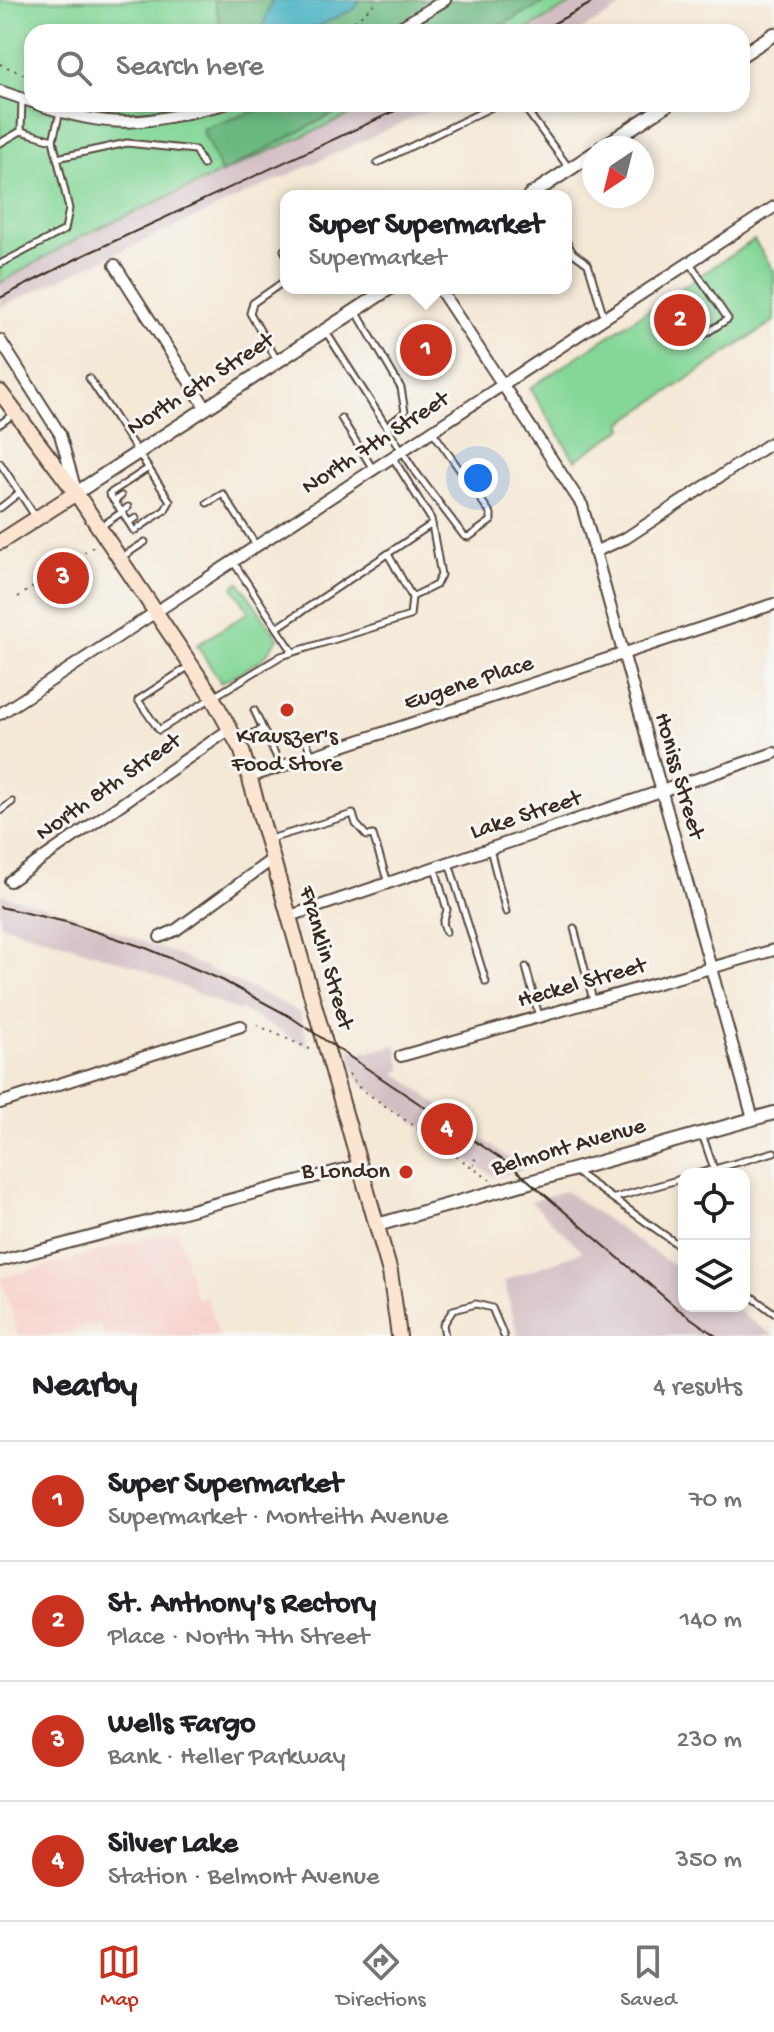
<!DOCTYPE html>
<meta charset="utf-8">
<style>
body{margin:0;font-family:"Gochi Hand",sans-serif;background:#f6f6f6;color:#202124}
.controls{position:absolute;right:24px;bottom:24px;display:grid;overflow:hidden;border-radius:16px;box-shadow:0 4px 12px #0003}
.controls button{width:72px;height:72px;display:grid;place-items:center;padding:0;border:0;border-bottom:2px solid #e0e0e0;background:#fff;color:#202124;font:40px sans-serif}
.compass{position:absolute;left:582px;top:136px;width:72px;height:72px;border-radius:50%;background:#fff;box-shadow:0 4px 12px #0003;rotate:215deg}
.you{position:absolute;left:478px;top:478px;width:28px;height:28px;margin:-20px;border:6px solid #fff;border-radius:50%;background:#1a73e8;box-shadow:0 0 0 12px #1a73e833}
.badge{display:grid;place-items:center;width:52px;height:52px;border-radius:50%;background:#c8321e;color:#fff;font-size:26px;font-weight:700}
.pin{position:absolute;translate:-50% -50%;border:4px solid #fff;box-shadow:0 2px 8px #0006}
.popup{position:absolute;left:280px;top:190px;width:292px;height:104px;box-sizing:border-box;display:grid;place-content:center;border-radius:16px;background:#fff;filter:drop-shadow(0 2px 6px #0005);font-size:26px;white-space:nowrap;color:#757577}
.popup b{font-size:30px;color:#202124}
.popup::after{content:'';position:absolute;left:50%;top:100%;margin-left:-16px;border:16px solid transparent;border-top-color:#fff}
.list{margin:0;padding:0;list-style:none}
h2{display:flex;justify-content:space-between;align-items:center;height:104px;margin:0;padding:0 32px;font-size:34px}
h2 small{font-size:26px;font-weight:400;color:#757577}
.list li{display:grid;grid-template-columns:52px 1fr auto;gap:24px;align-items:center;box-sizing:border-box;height:120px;padding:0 32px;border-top:2px solid #e0e0e0}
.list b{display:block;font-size:30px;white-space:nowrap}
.list p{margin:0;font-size:26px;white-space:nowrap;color:#757577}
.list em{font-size:26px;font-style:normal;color:#757577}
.icon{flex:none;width:44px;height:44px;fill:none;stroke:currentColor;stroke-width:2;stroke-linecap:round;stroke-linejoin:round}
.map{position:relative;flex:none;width:774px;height:1336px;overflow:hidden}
.search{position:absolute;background:#fff;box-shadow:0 4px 12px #0003;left:24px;right:24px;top:24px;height:88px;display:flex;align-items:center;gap:20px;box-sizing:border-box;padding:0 28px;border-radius:24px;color:#757577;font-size:30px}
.sheet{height:584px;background:#fff}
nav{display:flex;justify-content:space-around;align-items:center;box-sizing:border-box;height:112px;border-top:2px solid #e0e0e0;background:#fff;font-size:22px;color:#757577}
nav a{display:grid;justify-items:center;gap:4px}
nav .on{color:#c8321e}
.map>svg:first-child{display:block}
</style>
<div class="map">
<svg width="774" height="1336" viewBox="0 0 774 1336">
<rect width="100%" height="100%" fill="#f6f6f2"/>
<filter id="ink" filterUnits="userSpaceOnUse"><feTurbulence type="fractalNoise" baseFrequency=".0125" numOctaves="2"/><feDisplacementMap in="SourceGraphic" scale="16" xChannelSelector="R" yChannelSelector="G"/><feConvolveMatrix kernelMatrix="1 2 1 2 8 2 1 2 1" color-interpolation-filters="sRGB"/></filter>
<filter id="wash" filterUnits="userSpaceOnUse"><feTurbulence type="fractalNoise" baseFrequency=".006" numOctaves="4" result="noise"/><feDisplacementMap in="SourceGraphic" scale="32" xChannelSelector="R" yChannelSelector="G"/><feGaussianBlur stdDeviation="1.8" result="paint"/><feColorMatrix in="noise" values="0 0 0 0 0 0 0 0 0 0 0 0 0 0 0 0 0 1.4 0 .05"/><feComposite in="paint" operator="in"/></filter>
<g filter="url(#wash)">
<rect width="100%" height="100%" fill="#f4e8d6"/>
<path fill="#f7d0cb" d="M177,1230L197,1300L206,1296L219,1336H104L101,1323L52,1336H18L1,1278Z"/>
<g fill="#d2bec2">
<path d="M578,0H634L578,32H522Z"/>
<path d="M374,104H443L0,307V283L84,235Z"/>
<path d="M0,894L61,911L175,954L274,999L300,1013L308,1047L241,1009L237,1011L133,965L0,924Z"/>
<path d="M396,1045L402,1070L396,1073L523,1169L496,1177L478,1167L357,1080L350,1049L362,1053Z"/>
<path d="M565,1191L684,1273V1306H731L774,1336H518L504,1281L583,1251L530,1201Z"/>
</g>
<g fill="#84d798" stroke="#60805b" stroke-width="2">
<path d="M0,0H578L522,32H32V104H374L84,235L0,283Z"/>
<path d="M754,240L774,271V321L622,423L624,428L575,460L530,388Z"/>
<path d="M239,582L278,638L263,659L221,683L197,645L249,612L233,587Z"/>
</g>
<g fill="#6bb880" stroke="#53714f" stroke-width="2">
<path d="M214,0H272L261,32H222Z"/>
<path d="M360,0H549L488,32H306L353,9Z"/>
<path d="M275,104H352L221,173L202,129Z"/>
</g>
<path fill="#46b2c3" stroke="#406e70" stroke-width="2" d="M272,0H360L354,9L306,32H261Z"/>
</g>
<g filter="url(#ink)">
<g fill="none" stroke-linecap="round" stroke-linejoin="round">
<defs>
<g id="service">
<path d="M522,104L569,168"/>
<path d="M21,131L22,100"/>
<path d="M53,140L60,112"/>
<path d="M0,143L21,131L53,140L69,209L65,230L0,264"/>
<path d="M57,158L127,143L195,150L203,165"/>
<path d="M377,163L498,104"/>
<path d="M566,241L573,253L588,264L604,317"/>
<path d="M284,250L286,254"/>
<path d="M690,263L728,319L699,338"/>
<path d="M356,311L401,388L405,412L387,426"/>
<path d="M326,332L415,471L464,536L469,537L491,521V514L433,432"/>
<path d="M277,360L250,313L253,303L286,280"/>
<path d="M89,378L170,501L165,510L134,531L122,512L100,527"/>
<path d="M341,418L373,469"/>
<path d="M0,424L14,414"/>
<path d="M0,463L35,516"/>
<path d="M114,501L121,496"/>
<path d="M207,503L223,494L256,545"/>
<path d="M128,507L122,512L109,494L147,469"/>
<path d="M0,508L19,493"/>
<path d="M129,522L136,518"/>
<path d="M388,554L412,597"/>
<path d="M122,557L145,542"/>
<path d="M234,563L293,652"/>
<path d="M277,628L432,524"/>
<path d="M188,667L138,700L159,730L281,656L410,616L412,597L436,585L441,575L431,519L393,458"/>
<path d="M254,710L263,729"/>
<path d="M304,735L312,756"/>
<path d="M237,740L263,729L281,766"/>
<path d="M0,811L12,802"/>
<path d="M270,839L353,814L356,824L367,836L373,835L388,883"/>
<path d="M490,849L506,912"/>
<path d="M449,863L486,982"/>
<path d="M435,868L447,910L443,923L446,932"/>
<path d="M574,928L593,1000"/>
<path d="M526,967L539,1016"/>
<path d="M702,1134L714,1169"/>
<path d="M574,1171L684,1249"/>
<path d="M697,1174L774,1152"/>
<path d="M615,1198L684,1178"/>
<path d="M744,1291L774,1313"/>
<path d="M445,1336L443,1325L453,1310L476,1304L492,1308L504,1336"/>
</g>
<g id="minor">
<path d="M392,32L445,0"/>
<path d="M0,91L32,102"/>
<path d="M37,104C116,132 147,123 225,104"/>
<path d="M115,265L206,408"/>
<path d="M439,288L582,505L753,1119"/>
<path d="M0,340L60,434L76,491"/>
<path d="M594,552L626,538L774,441"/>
<path d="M0,714L774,207"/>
<path d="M252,776L774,604"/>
<path d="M10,881L230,729"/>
<path d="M290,916L774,753"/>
<path d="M160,937L176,930L274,858"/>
<path d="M401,1056L774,950"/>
<path d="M0,1103L241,1026"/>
<path d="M0,1261L360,1165"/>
</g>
<g id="tertiary">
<path d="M742,55L774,34"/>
<path d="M601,148L668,104"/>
<path d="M529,196L594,153"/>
<path d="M76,493L390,288"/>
<path d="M377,1225L774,1113"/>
</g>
<g id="secondary">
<path d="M0,392L76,493L211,695L242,751L390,1272L399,1336"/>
<path d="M0,542L76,493"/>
</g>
</defs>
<use href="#service" stroke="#57463a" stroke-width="9"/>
<use href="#minor" stroke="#57463a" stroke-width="14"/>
<use href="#tertiary" stroke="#57463a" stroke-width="16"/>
<use href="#secondary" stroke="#57463a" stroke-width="18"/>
<g stroke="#57463a" stroke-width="2" stroke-dasharray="2 6" stroke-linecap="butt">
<path d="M343,32L378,0"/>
<path d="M0,64L32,78"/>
<path d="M102,104H148"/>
<path d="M18,597L93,547"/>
<path d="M257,1025L314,1051"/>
<path d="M349,1074L357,1086L490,1180"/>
<path d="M419,1129L423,1123L428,1127"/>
<path d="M473,1166L477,1161L473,1158"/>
</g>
<use href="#service" stroke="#fff" stroke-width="5"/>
<use href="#minor" stroke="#fff" stroke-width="10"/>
<use href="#tertiary" stroke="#fff" stroke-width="12"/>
<use href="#secondary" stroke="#fce5d0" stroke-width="14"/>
<g stroke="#3b2a1e" stroke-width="2">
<path d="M538,32L597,0"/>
<path d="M0,298L80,257L410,104"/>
<path d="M0,907L66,922L146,948L222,980L289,1016L509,1164L678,1309L716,1336"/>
</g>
</g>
</g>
<g fill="#c8321e" stroke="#f6f6f2" stroke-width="3">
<circle cx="287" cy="710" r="8"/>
<circle cx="406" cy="1172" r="8"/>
</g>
<g text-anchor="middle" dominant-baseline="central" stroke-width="6" stroke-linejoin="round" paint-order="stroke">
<g font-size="24" fill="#3b2a1e" stroke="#f6f6f2">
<text transform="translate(201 385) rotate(-33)">North 6th Street</text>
<text transform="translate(376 444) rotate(-33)">North 7th Street</text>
<text transform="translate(469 684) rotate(-18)">Eugene Place</text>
<text transform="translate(678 776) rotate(74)">Honiss Street</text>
<text transform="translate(109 788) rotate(-35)">North 8th Street</text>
<text transform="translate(526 816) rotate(-18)">Lake Street</text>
<text transform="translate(325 958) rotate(74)">Franklin Street</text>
<text transform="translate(582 984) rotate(-16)">Heckel Street</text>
<text transform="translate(569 1148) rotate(-16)">Belmont Avenue</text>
</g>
<g font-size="24" fill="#3b2a1e" stroke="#f6f6f2">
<text x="287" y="737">Krauszer's<tspan x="287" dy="28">Food Store</tspan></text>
<text x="390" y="1172" text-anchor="end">B London</text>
</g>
</g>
</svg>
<div class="controls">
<button><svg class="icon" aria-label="locate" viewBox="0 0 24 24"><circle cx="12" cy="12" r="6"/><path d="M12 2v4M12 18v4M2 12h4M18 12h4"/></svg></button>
<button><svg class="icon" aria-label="layers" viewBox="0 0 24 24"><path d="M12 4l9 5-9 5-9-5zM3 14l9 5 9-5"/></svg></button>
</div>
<svg class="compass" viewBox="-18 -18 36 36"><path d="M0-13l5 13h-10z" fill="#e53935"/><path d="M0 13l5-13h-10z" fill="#757577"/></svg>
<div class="you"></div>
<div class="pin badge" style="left:426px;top:350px">1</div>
<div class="popup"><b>Super Supermarket</b>Supermarket</div>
<div class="pin badge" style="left:680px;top:320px">2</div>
<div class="pin badge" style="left:63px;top:578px">3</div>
<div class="pin badge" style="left:447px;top:1129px">4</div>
<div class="search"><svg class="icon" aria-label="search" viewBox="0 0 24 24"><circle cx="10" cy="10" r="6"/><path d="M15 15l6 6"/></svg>Search here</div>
</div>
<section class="sheet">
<h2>Nearby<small>4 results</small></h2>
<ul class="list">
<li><span class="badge">1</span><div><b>Super Supermarket</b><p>Supermarket · Monteith Avenue</p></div><em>70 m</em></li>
<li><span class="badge">2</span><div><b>St. Anthony's Rectory</b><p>Place · North 7th Street</p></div><em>140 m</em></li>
<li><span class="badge">3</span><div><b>Wells Fargo</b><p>Bank · Heller Parkway</p></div><em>230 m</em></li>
<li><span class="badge">4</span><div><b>Silver Lake</b><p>Station · Belmont Avenue</p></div><em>350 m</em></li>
</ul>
</section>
<nav>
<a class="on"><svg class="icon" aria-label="map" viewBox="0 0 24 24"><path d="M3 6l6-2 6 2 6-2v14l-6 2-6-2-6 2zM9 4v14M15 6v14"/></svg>Map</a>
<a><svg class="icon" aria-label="directions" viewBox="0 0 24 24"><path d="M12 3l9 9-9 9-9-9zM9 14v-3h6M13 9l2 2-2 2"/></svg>Directions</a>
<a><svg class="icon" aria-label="saved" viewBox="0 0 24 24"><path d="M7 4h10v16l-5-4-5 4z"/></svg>Saved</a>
</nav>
